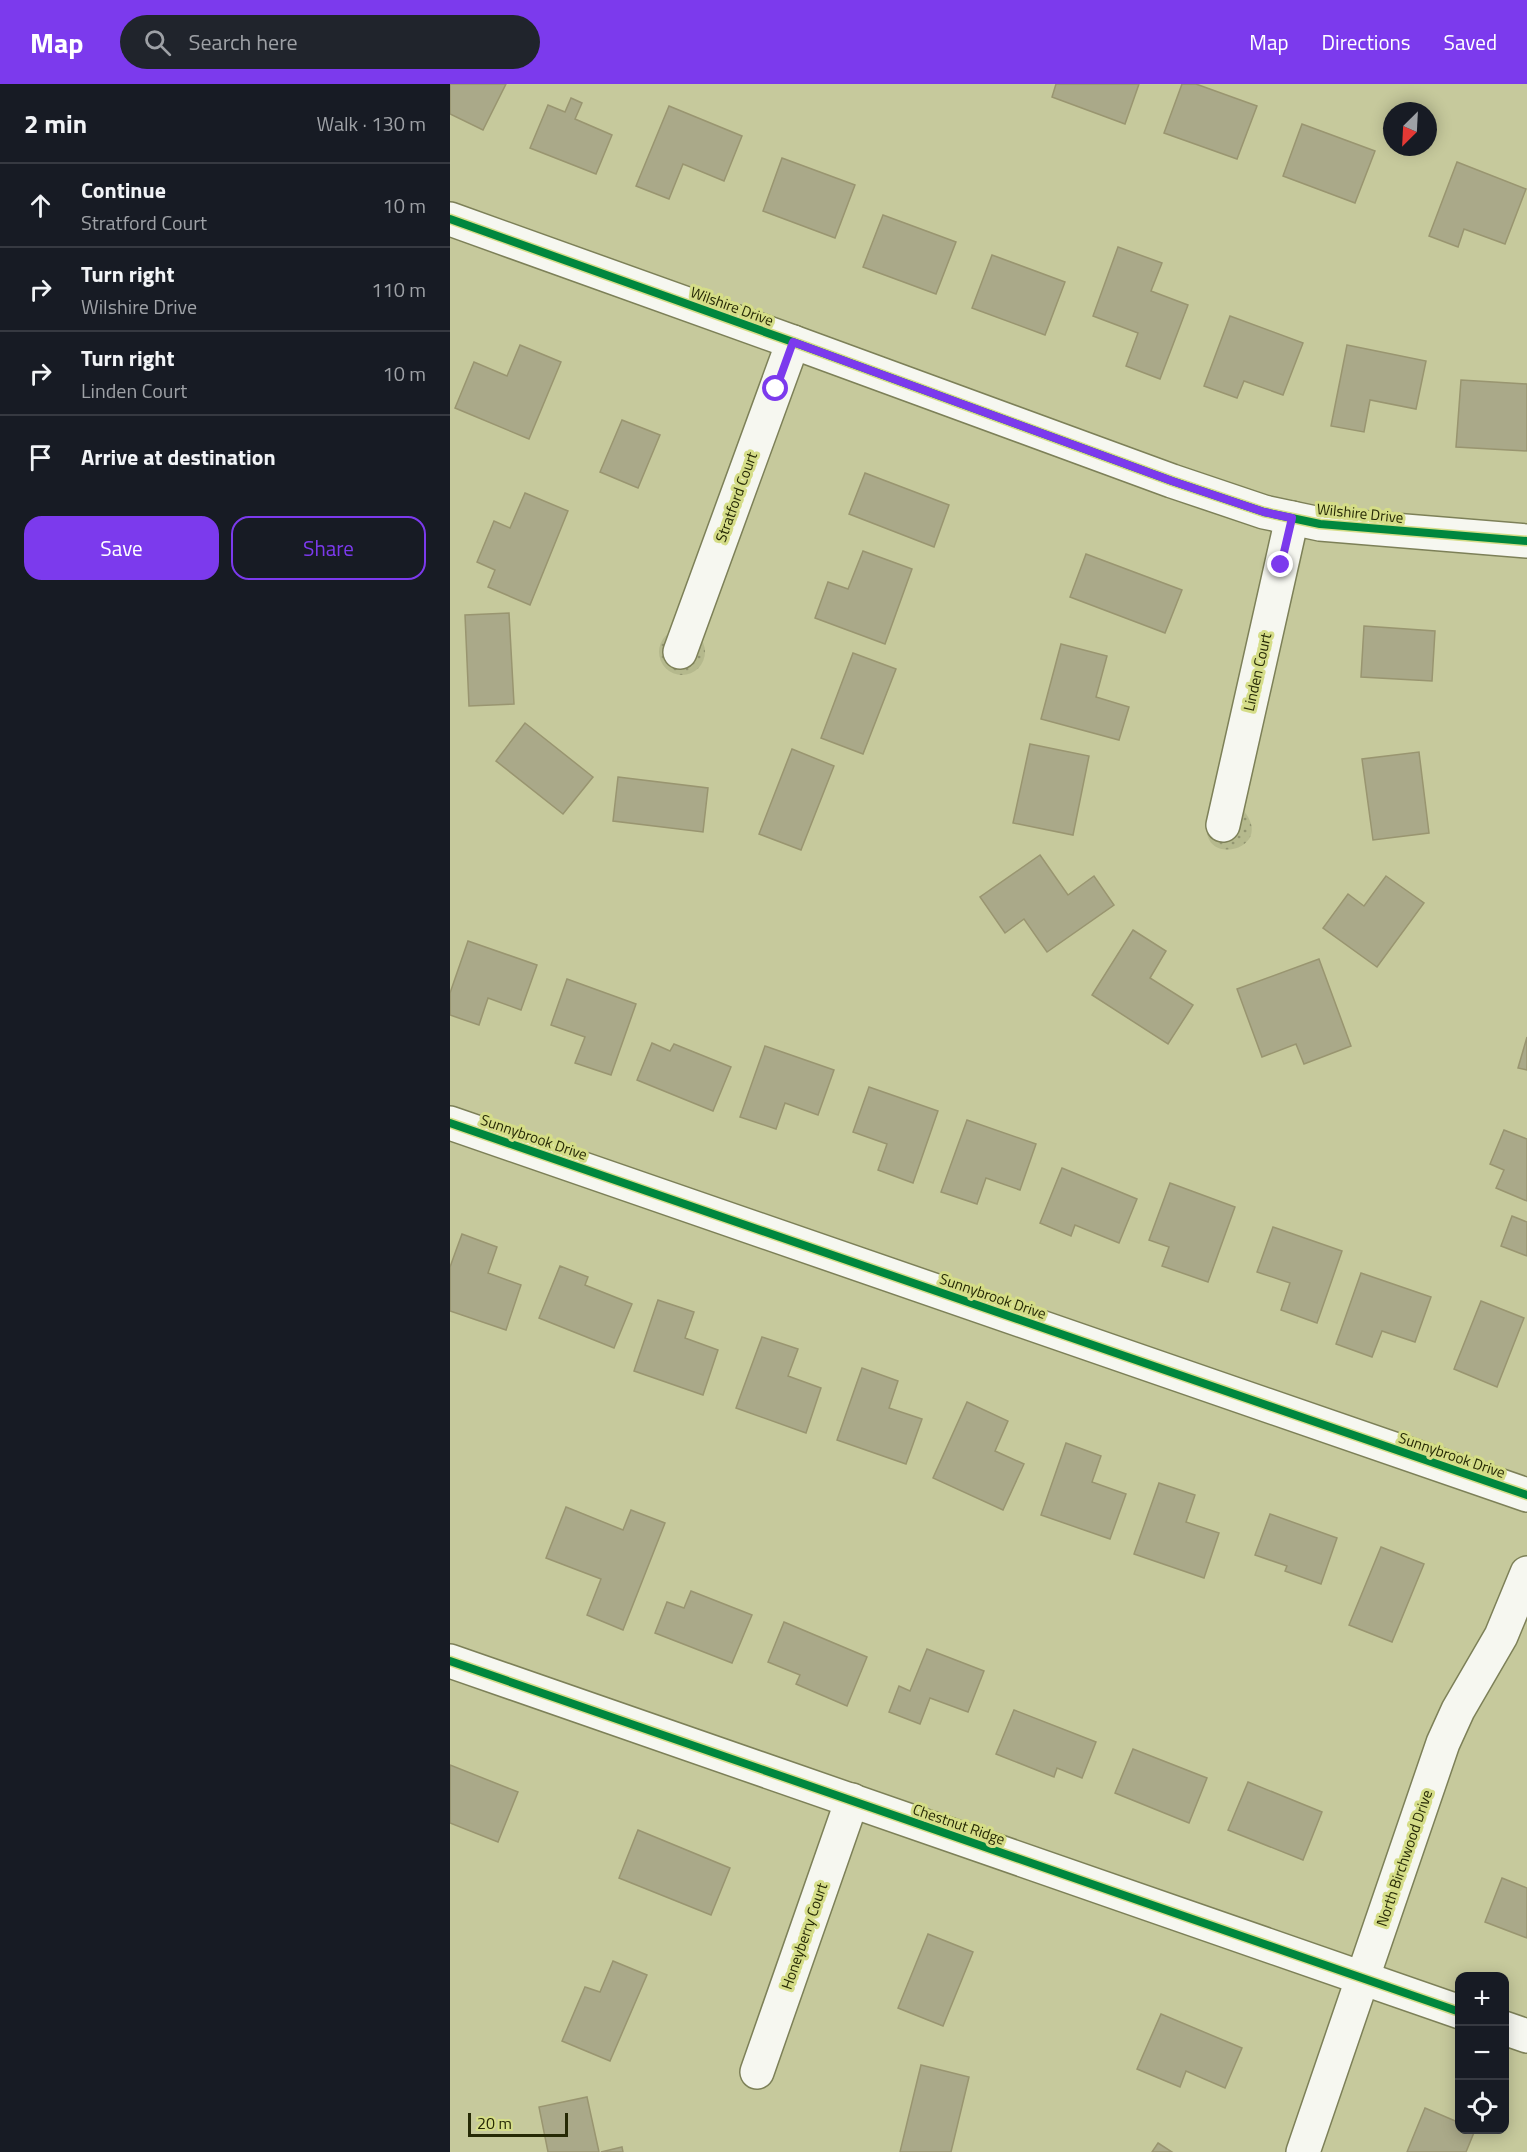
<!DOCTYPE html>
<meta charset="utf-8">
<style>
body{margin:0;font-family:"Titillium Web",sans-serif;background:#20242c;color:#f1f3f6}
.controls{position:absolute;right:18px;bottom:18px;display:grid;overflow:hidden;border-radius:12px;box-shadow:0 3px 15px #0003}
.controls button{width:54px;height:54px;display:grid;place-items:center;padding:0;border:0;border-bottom:2px solid #363941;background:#171b24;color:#f1f3f6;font:30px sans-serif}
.compass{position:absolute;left:933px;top:18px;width:54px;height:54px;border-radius:50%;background:#171b24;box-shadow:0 3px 15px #0003;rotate:204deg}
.scale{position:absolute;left:18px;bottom:15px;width:100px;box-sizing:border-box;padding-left:6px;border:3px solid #262905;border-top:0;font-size:16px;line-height:21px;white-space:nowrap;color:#262905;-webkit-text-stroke:4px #d5dd88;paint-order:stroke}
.stop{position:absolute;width:18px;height:18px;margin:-14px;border:4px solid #7c3aed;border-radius:50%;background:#fff}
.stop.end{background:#7c3aed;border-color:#fff;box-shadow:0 2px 6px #0008}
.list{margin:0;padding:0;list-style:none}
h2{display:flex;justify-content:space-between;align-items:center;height:78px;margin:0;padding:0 24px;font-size:26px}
h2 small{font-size:20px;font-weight:400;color:#9ea1a6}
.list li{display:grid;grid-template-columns:39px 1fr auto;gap:18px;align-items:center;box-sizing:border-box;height:84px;padding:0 24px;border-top:2px solid #363941}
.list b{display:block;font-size:22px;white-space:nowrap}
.list p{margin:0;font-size:20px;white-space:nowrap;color:#9ea1a6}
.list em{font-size:20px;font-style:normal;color:#9ea1a6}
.actions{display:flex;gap:12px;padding:18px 24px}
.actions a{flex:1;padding:14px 0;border:2px solid #7c3aed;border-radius:18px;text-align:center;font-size:21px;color:#7c3aed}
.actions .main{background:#7c3aed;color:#fff}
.icon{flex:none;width:33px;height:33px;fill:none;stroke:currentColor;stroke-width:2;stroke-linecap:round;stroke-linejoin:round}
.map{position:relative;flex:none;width:1077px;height:2068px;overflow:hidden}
header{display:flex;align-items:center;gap:36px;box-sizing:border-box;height:84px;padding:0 30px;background:#7c3aed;color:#fff}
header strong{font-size:28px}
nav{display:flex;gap:33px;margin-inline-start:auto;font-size:21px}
.search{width:420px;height:54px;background:#20242c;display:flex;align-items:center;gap:15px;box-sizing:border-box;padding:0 21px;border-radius:33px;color:#9ea1a6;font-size:22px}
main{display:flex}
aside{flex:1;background:#171b24}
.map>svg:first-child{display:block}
</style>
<header>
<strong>Map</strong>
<div class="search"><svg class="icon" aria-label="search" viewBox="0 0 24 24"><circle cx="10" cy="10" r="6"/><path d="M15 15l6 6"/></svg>Search here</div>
<nav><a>Map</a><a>Directions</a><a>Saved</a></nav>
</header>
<main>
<aside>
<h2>2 min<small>Walk · 130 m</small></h2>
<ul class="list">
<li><svg class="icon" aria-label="ahead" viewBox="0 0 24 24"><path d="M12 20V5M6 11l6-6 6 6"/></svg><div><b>Continue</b><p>Stratford Court</p></div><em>10 m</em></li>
<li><svg class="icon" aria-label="right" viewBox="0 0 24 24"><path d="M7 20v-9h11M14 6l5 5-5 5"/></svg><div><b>Turn right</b><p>Wilshire Drive</p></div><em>110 m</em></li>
<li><svg class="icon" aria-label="right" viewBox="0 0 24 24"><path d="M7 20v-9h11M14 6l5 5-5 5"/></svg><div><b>Turn right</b><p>Linden Court</p></div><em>10 m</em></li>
<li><svg class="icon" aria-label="arrive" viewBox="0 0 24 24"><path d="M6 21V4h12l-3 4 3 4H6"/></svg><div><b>Arrive at destination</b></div></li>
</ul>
<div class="actions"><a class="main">Save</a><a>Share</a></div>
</aside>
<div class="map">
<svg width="1077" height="2068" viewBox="0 0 1077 2068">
<defs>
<pattern id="grass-dots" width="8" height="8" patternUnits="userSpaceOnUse" patternTransform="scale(1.5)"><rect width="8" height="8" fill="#b5b98d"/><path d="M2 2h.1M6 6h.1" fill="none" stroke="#939671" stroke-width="1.8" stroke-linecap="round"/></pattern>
</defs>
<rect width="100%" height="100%" fill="#c6c99c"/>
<g fill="url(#grass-dots)">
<circle cx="232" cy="568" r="23"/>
<path d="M792,725C831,768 739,787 760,730Z"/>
</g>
<g fill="#aaa989" stroke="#999570" stroke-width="1.5">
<path d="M0,0H56L33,46L0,30Z"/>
<path d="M606,0H689L675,40L602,13Z"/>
<path d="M732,0H746L807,22L787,75L714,49Z"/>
<path d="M121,14L132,19L125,35L162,51L146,90L80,64L98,21L115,28Z"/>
<path d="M219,22L292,52L274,97L233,80L219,115L186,102Z"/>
<path d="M852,40L925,67L905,119L833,92Z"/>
<path d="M332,74L405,101L385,154L313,127Z"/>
<path d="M1007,78L1076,105L1055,160L1014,145L1008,163L979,152Z"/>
<path d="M433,131L506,158L486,210L413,183Z"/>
<path d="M668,163L712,179L701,207L738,221L710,295L676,282L688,249L643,232Z"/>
<path d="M542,171L615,198L595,251L522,224Z"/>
<path d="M780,232L853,259L833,311L794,297L787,314L754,302Z"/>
<path d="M70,261L111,278L79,355L5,324L24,278L57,292Z"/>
<path d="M897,261L976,277L966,325L920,316L914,348L881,342Z"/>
<path d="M1011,296L1077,300V367L1006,363Z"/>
<path d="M172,336L210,351L188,404L150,388Z"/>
<path d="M415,389L499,421L484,463L399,430Z"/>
<path d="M75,409L118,427L80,521L38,503L45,486L27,478L44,437L60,444Z"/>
<path d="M413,467L462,485L435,560L365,534L378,498L398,505Z"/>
<path d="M636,470L732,506L715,549L620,513Z"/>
<path d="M59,529L64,620L19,622L15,531Z"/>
<path d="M914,542L985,547L982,597L911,593Z"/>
<path d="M611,560L657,572L646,613L679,623L669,656L591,635Z"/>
<path d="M403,569L446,585L413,670L371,654Z"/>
<path d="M75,639L143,693L113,730L46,677Z"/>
<path d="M580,660L639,672L623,751L563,739Z"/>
<path d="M342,665L384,682L351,766L309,750Z"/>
<path d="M969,668L979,749L923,756L912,675Z"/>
<path d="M168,693L258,704L253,748L163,737Z"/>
<path d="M590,771L618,811L644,792L664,821L597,868L574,835L555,849L530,813Z"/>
<path d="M936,792L974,819L927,883L873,844L898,810L914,822Z"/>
<path d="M683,846L716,867L700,894L743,921L718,960L642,911Z"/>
<path d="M18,857L87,881L71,926L38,914L29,941L0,931V909Z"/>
<path d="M869,875L901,962L854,980L846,960L812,973L787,905Z"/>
<path d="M117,895L186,920L161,991L125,979L135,953L101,941Z"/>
<path d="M1077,953V986L1068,984Z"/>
<path d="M202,959L220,967L224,960L281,983L263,1027L187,996Z"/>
<path d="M315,962L384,986L368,1031L335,1019L326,1045L290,1033Z"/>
<path d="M419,1003L488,1027L463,1099L428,1086L437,1060L403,1048Z"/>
<path d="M517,1036L586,1060L570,1106L536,1094L527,1120L491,1108Z"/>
<path d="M1054,1046L1077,1055V1117L1046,1104L1054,1086L1040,1080Z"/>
<path d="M612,1084L687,1115L669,1159L625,1141L621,1152L590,1139Z"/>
<path d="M720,1099L785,1123L758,1198L712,1182L719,1163L699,1156Z"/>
<path d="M1062,1132L1077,1138V1172L1051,1162Z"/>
<path d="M823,1143L892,1167L867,1239L831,1226L840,1199L807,1188Z"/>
<path d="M12,1150L47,1163L38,1189L71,1201L56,1246L0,1227V1183Z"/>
<path d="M110,1182L138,1193L135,1201L182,1220L164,1264L89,1234Z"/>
<path d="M911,1189L981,1213L965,1258L932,1247L922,1273L886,1260Z"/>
<path d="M208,1216L244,1228L235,1254L268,1266L253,1311L184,1287Z"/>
<path d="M1031,1217L1074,1234L1047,1303L1004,1285Z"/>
<path d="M312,1253L348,1265L338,1292L371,1304L356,1349L286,1324Z"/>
<path d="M412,1284L448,1297L439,1324L472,1335L456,1380L387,1356Z"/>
<path d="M517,1318L558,1337L545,1367L574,1380L553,1426L483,1394Z"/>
<path d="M616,1359L651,1372L642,1398L676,1410L660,1455L591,1431Z"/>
<path d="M709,1399L745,1411L736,1438L769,1449L754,1494L684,1470Z"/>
<path d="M116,1423L173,1446L181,1426L215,1439L173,1546L137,1531L151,1495L96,1474Z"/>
<path d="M820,1430L887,1454L871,1500L835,1487L837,1482L805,1471Z"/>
<path d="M931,1463L974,1480L942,1558L899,1541Z"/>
<path d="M241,1507L302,1531L282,1579L205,1549L217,1518L234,1524Z"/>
<path d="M334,1538L417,1573L397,1622L346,1600L350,1591L318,1578Z"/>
<path d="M477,1565L534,1587L518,1628L480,1614L470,1640L439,1628L449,1602L460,1607Z"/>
<path d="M564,1626L646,1658L632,1694L607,1684L604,1693L546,1670Z"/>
<path d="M683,1665L757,1694L739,1739L665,1709Z"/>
<path d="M0,1681L68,1708L48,1758L0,1739Z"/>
<path d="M798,1698L872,1728L853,1776L778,1746Z"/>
<path d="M188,1746L280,1784L261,1831L169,1794Z"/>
<path d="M1052,1794L1077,1804V1854L1035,1838Z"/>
<path d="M478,1850L523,1868L493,1942L448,1924Z"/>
<path d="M163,1877L197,1891L160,1977L112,1957L135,1903L150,1908Z"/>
<path d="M711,1930L792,1964L775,2004L736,1987L730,2003L687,1985Z"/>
<path d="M471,1981L519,1993L501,2068H450Z"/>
<path d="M137,2013L149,2068H98L89,2023Z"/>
<path d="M975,2024L1010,2039V2046H1025L1016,2068H957Z"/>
<path d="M708,2059L722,2068H702Z"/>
<path d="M172,2063L173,2068H151Z"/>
</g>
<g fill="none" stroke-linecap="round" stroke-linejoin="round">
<defs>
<g id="minor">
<path d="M0,135L343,258L722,397L814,428L870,440L1077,457"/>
<path d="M230,568L343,258"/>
<path d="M773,741L842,434"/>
<path d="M0,1039L1077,1411"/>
<path d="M0,1577L1010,1928"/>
<path d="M1054,1944L1077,1952"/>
<path d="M307,1988L402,1716"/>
<path d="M853,2068L993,1659L1008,1626L1051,1552L1077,1489"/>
</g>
</defs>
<use href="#minor" stroke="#7d8058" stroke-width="36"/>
<use href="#minor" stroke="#f6f7f0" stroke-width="33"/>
<defs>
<g id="cycleway">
<path d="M0,135L343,258L722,397L814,428L870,440L1077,457"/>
<path d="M0,1039L1077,1411"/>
<path d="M0,1577L1010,1928"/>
</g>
</defs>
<use href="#cycleway" stroke="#d5dd88" stroke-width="11"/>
<use href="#cycleway" stroke="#00873e" stroke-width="8"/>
</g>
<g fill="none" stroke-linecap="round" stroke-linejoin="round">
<path stroke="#7c3aed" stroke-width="8" d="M326,305L343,258L722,397L814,428L842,434L831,481"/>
</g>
<g text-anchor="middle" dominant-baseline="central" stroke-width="6" stroke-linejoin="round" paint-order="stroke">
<g font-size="15" fill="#262905" stroke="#d5dd88">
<text transform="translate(282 222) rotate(20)">Wilshire Drive</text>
<text transform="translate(286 413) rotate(-70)">Stratford Court</text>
<text transform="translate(910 429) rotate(6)">Wilshire Drive</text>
<text transform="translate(807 588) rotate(-77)">Linden Court</text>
<text transform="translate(84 1053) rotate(19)">Sunnybrook Drive</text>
<text transform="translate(543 1212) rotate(19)">Sunnybrook Drive</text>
<text transform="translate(1002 1371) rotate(19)">Sunnybrook Drive</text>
<text transform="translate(509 1740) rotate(19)">Chestnut Ridge</text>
<text transform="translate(954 1774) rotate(-71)">North Birchwood Drive</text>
<text transform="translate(354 1852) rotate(-71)">Honeyberry Court</text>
</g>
</g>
</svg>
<div class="controls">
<button>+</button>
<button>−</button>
<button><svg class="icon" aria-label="locate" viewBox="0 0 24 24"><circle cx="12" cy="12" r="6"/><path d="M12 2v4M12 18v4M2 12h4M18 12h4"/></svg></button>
</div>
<svg class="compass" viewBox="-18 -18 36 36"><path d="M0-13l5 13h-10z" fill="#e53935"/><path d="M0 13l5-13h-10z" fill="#9ea1a6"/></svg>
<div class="scale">20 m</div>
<div class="stop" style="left:326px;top:305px"></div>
<div class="stop end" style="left:831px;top:481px"></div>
</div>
</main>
